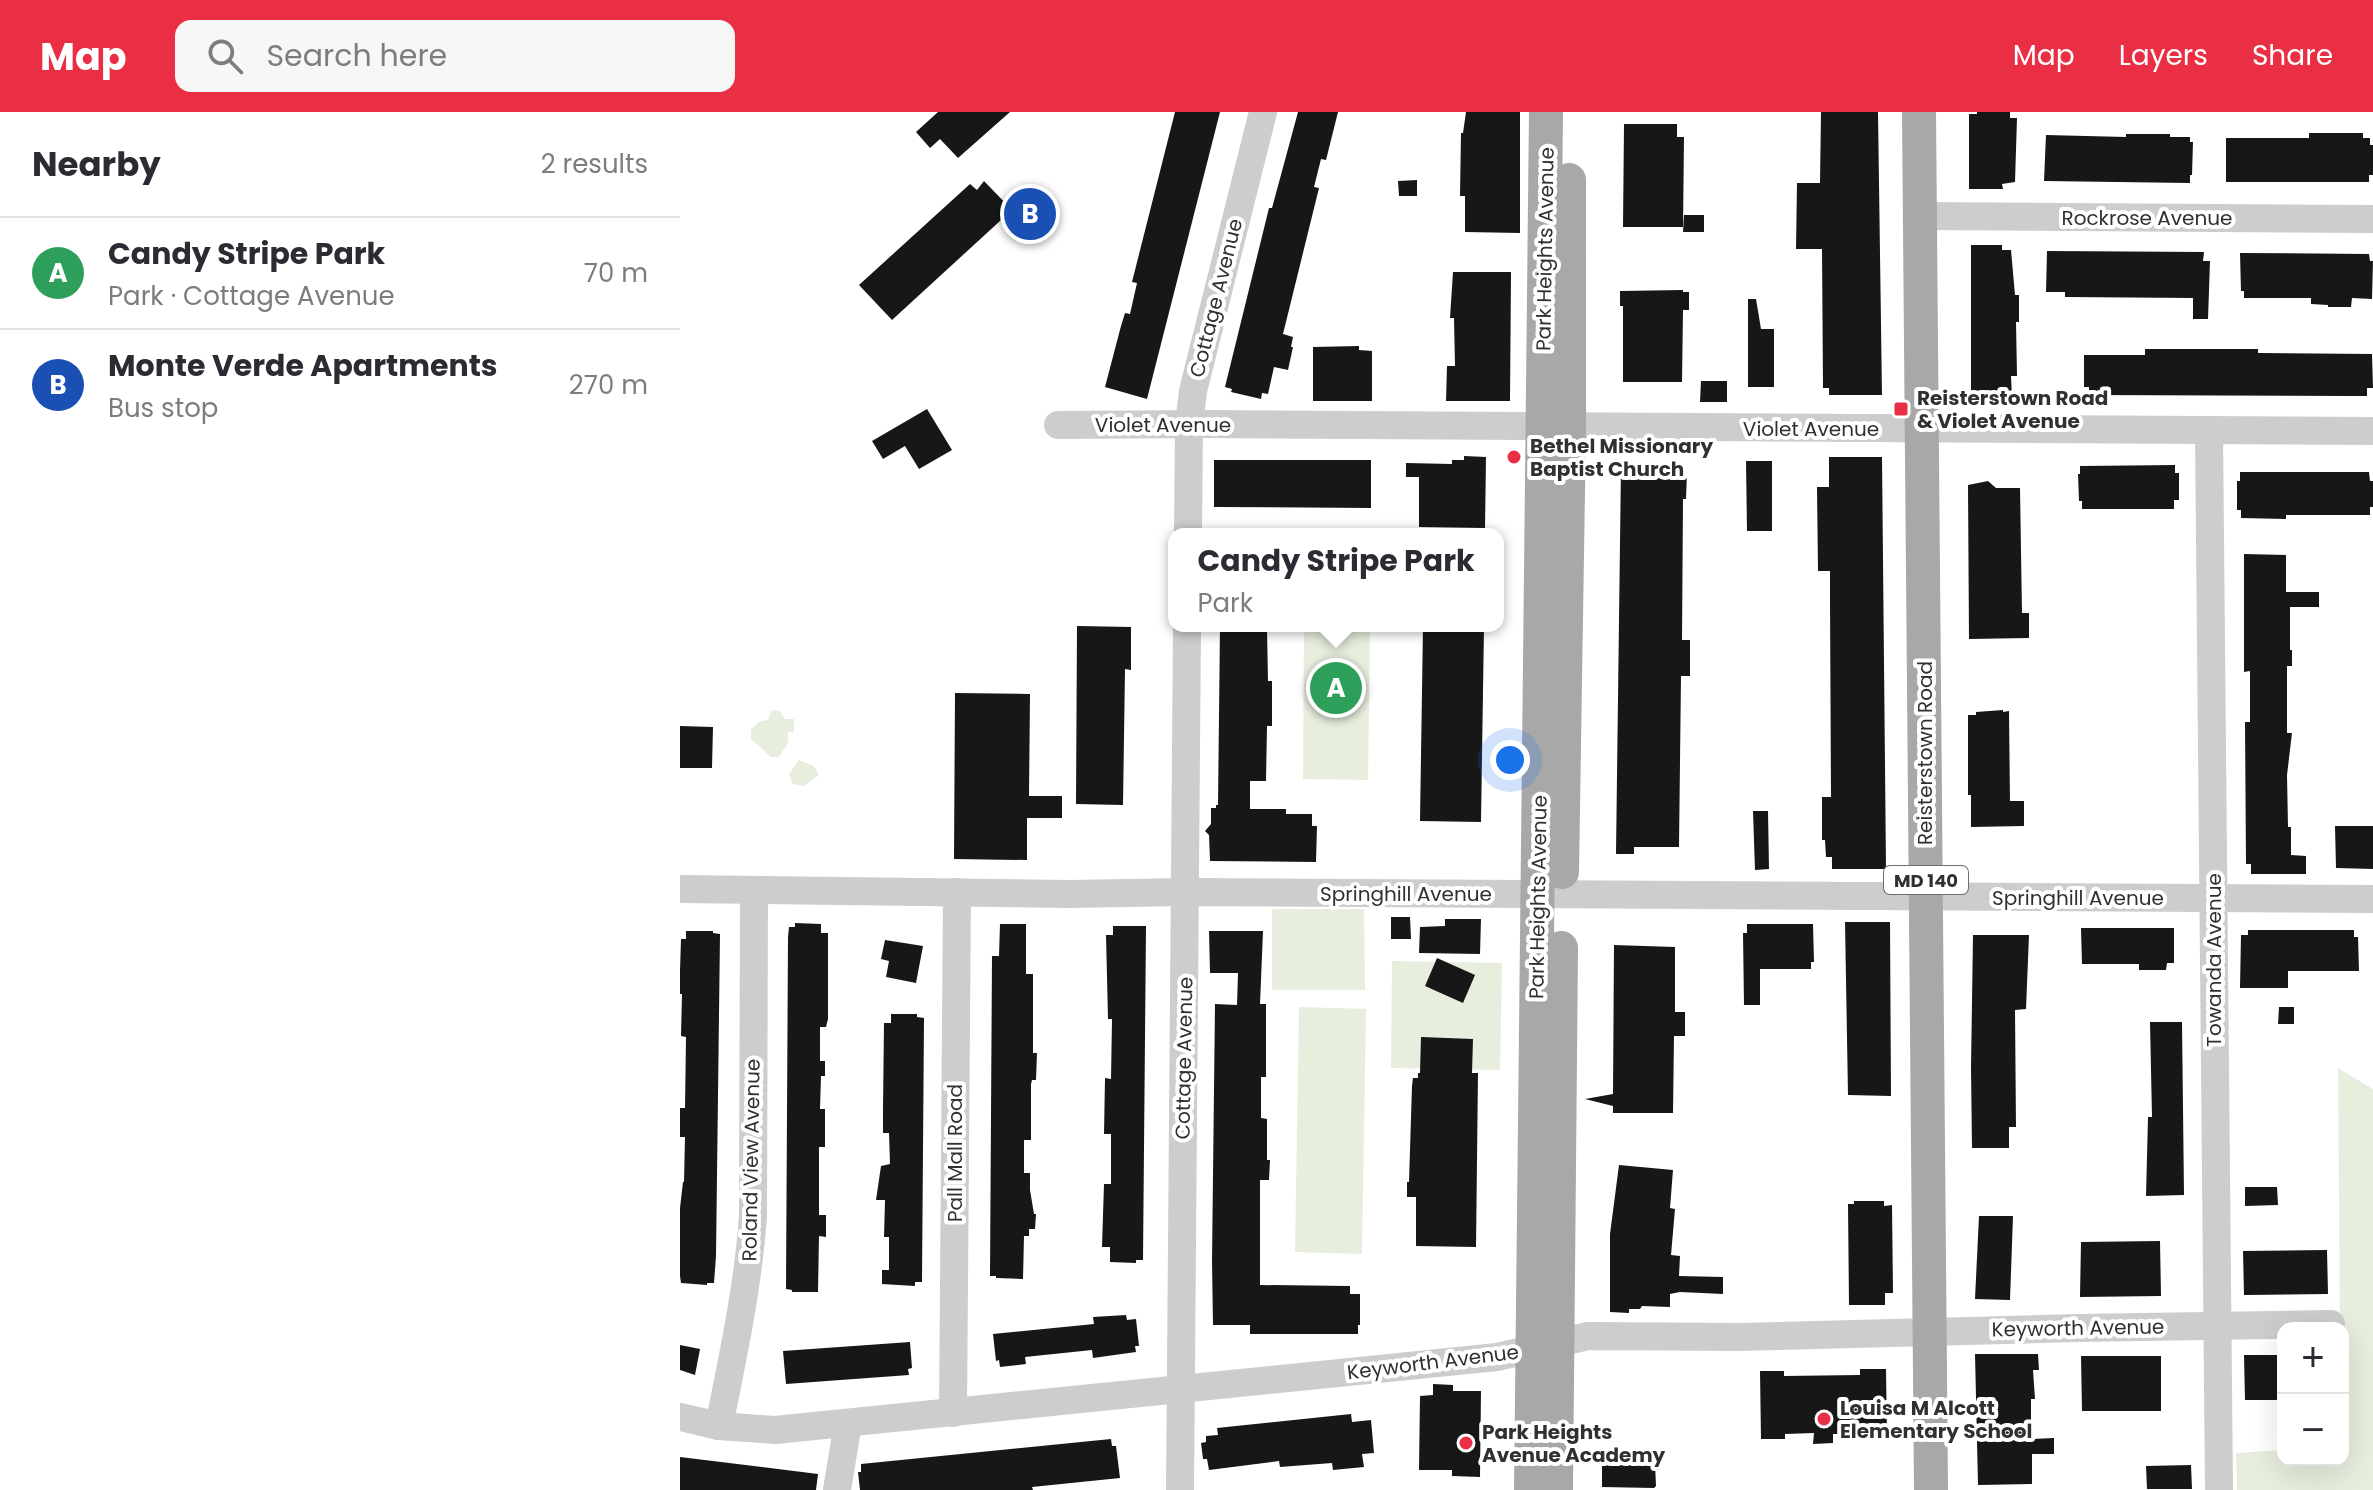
<!DOCTYPE html>
<meta charset="utf-8">
<style>
body{margin:0;font-family:Poppins,sans-serif;background:#f7f7f7;color:#2b2b33}
.controls{position:absolute;right:24px;bottom:24px;display:grid;overflow:hidden;border-radius:16px;box-shadow:0 8px 32px #0002}
.controls button{width:72px;height:72px;display:grid;place-items:center;padding:0;border:0;border-bottom:2px solid #e1e1e2;background:#fff;color:#2b2b33;font:40px sans-serif}
.you{position:absolute;left:830px;top:648px;width:28px;height:28px;margin:-20px;border:6px solid #fff;border-radius:50%;background:#1a73e8;box-shadow:0 0 0 12px #1a73e833}
.badge{display:grid;place-items:center;width:52px;height:52px;border-radius:50%;background:#ea2f44;color:#fff;font-size:26px;font-weight:700}
.pin{position:absolute;translate:-50% -50%;border:4px solid #fff;box-shadow:0 2px 8px #0006}
.popup{position:absolute;left:488px;top:416px;width:336px;height:104px;box-sizing:border-box;display:grid;place-content:center;border-radius:16px;background:#fff;filter:drop-shadow(0 2px 6px #0005);font-size:26px;white-space:nowrap;color:#7c7c81}
.popup b{font-size:30px;color:#2b2b33}
.popup::after{content:'';position:absolute;left:50%;top:100%;margin-left:-16px;border:16px solid transparent;border-top-color:#fff}
.list{margin:0;padding:0;list-style:none}
h2{display:flex;justify-content:space-between;align-items:center;height:104px;margin:0;padding:0 32px;font-size:34px}
h2 small{font-size:26px;font-weight:400;color:#7c7c81}
.list li{display:grid;grid-template-columns:52px 1fr auto;gap:24px;align-items:center;box-sizing:border-box;height:112px;padding:0 32px;border-top:2px solid #e1e1e2}
.list b{display:block;font-size:30px;white-space:nowrap}
.list p{margin:0;font-size:26px;white-space:nowrap;color:#7c7c81}
.list em{font-size:26px;font-style:normal;color:#7c7c81}
.icon{flex:none;width:44px;height:44px;fill:none;stroke:currentColor;stroke-width:2;stroke-linecap:round;stroke-linejoin:round}
.map{position:relative;flex:none;width:1693px;height:1378px;overflow:hidden}
header{display:flex;align-items:center;gap:48px;box-sizing:border-box;height:112px;padding:0 40px;background:#ea2f44;color:#fff}
header strong{font-size:38px}
nav{display:flex;gap:44px;margin-inline-start:auto;font-size:28px}
.search{width:560px;height:72px;background:#f7f7f7;display:flex;align-items:center;gap:20px;box-sizing:border-box;padding:0 28px;border-radius:16px;color:#7c7c81;font-size:30px}
main{display:flex}
aside{flex:1;background:#fff}
.map>svg:first-child{display:block}
</style>
<header>
<strong>Map</strong>
<div class="search"><svg class="icon" aria-label="search" viewBox="0 0 24 24"><circle cx="10" cy="10" r="6"/><path d="M15 15l6 6"/></svg>Search here</div>
<nav><a>Map</a><a>Layers</a><a>Share</a></nav>
</header>
<main>
<aside>
<h2>Nearby<small>2 results</small></h2>
<ul class="list">
<li><span class="badge" style="background:#2e9e5b">A</span><div><b>Candy Stripe Park</b><p>Park · Cottage Avenue</p></div><em>70 m</em></li>
<li><span class="badge" style="background:#1a4fb4">B</span><div><b>Monte Verde Apartments</b><p>Bus stop</p></div><em>270 m</em></li>
</ul>
</aside>
<div class="map">
<svg width="1693" height="1378" viewBox="0 0 1693 1378">
<rect width="100%" height="100%" fill="#fff"/>
<g fill="#e7eede">
<path d="M624,514H690L688,668L623,667Z"/>
<path d="M92,598L100,599L105,607H114V620H108V631L99,645H91L71,627V617L80,609L88,608Z"/>
<path d="M119,648L134,654L139,663L124,674L113,672L109,662Z"/>
<path d="M592,797H684L685,878H592Z"/>
<path d="M712,849L822,851L820,958L711,956Z"/>
<path d="M619,895L686,897L682,1142L615,1140Z"/>
<path d="M1658,956L1693,977V1378H1557L1556,1341L1603,1338V1348H1663V1216H1660Z"/>
</g>
<g fill="#171717">
<path d="M258,0H330L278,46L260,27L250,36L236,20Z"/>
<path d="M495,0H540L467,287L425,275L441,214L445,201L450,202L457,171L452,170Z"/>
<path d="M618,0H658L646,48L641,47L634,75L639,76L603,222L613,225L611,235H613L608,258L594,255L588,282L582,281L581,287L551,280L552,277L545,275L589,96H592Z"/>
<path d="M786,0H840V121L785,120V84H780L781,21H783Z"/>
<path d="M1141,0H1198L1202,283H1149V276H1143L1142,137H1116L1117,71H1140Z"/>
<path d="M1297,0H1330V6H1337L1335,70L1322,72L1323,77H1289V2H1297Z"/>
<path d="M944,12H997V25H1004L1003,115H943Z"/>
<path d="M1629,21H1683V26H1690V33H1693V63H1689V70H1546V26H1629Z"/>
<path d="M1446,22H1490V25H1510V30H1513L1512,63H1510V71L1364,69L1366,23L1446,25Z"/>
<path d="M737,68V84H719L718,69Z"/>
<path d="M304,69L332,98L212,208L179,173L290,72L297,78Z"/>
<path d="M1004,103H1024V120H1003Z"/>
<path d="M1291,133H1322V138H1331L1335,183H1339V210H1336L1337,264H1331L1332,285L1291,283Z"/>
<path d="M1367,139L1524,140L1523,149H1530L1528,207H1513V186L1385,185V180H1366Z"/>
<path d="M1560,141L1689,142L1690,149H1693L1692,187L1672,186L1671,195H1648V193L1631,192V186H1564V179H1561Z"/>
<path d="M773,160H831L830,289H766L767,254H775L774,206H770Z"/>
<path d="M1003,178V180H1009V198H1003L1002,270H943V194H940V179Z"/>
<path d="M1068,187H1076L1081,217H1094V275H1068Z"/>
<path d="M679,234V238L692,239V289H633V235Z"/>
<path d="M1465,237H1578V241L1692,242L1693,276H1687V284H1673L1409,283V275H1404V243H1465Z"/>
<path d="M1021,269H1047V290H1020Z"/>
<path d="M247,297L272,338L239,357L225,334L203,347L192,329Z"/>
<path d="M784,344L806,345L805,416L739,415V365H726V351L772,352V348H784Z"/>
<path d="M1149,345H1202L1206,757H1152V745H1146L1145,728H1142V685H1151L1150,489V459H1138L1137,375H1149Z"/>
<path d="M534,348H691V396L534,395Z"/>
<path d="M1066,349H1092V419H1067Z"/>
<path d="M941,353H973V360H1007L1006,387H1003L1002,528H1010V564H1001L999,735H954V742H936Z"/>
<path d="M1495,353V361H1499V388H1494V397H1402V389H1399L1398,362H1400V354Z"/>
<path d="M1560,360H1689L1690,369H1693V395H1690V403H1606V407L1561,406V398H1557V369H1560Z"/>
<path d="M1308,369L1316,376H1340L1342,501H1349V526L1289,527L1288,373Z"/>
<path d="M1564,442L1606,443V480H1639V495H1610V538H1612V554H1607V621H1612L1607,663L1608,715H1611V743L1626,744V762H1571V752H1566L1565,610H1570V559L1564,560Z"/>
<path d="M397,514L451,515V558L445,557L443,693L396,692Z"/>
<path d="M540,514H575V517H587L588,569H592V614H587L586,669H570V697H606V702H632V714H637L636,750L530,749L529,723L525,719L531,712V696H536V693H538Z"/>
<path d="M743,514H804L801,710L740,709Z"/>
<path d="M275,581L350,582L349,684H382V706H347V748L274,747Z"/>
<path d="M1323,598V600L1329,599L1330,689H1344V714L1291,715V683H1288V603H1296V600Z"/>
<path d="M0,614L33,615L32,656H0Z"/>
<path d="M1073,699H1088L1089,757L1075,758Z"/>
<path d="M1655,714H1693V757L1656,756Z"/>
<path d="M711,805H730L731,827H711Z"/>
<path d="M765,807H801L800,842L739,841L740,815L765,814Z"/>
<path d="M1165,810H1210L1211,984L1168,983Z"/>
<path d="M115,811L141,812V821H148V907L146,915H140V949H145V964H141L140,997H145V1035H139V1103H146V1125L139,1124L138,1180H112V1178L106,1177L108,825L109,815H115Z"/>
<path d="M320,812H346V862H353V941H357L356,968H352L351,972V1028H344V1061H350V1078L354,1102H356L355,1117H349V1124H344L343,1167L316,1166V1164H310L312,844H319Z"/>
<path d="M1067,812H1133L1134,850H1131V857H1080V893H1064L1063,821H1067Z"/>
<path d="M433,814H466L463,1148H456V1151L430,1150V1135H422L424,1072H431V1022H424L425,966L431,967L432,907H428L426,823H433Z"/>
<path d="M1401,816H1494V851H1487L1486,858H1459V852H1402Z"/>
<path d="M1568,818H1674V825H1678L1679,859H1608V876H1560L1561,823H1568Z"/>
<path d="M6,819H33V821L40,822L36,1144L34,1171H27V1173L1,1171L0,1164V1096L3,1070H4L5,1025H0V996H5L6,925L1,924L2,882H0V859L1,827H6Z"/>
<path d="M529,819H583L580,892H586V965H581V1006L587,1007V1048H590L589,1068H580V1173L670,1174V1182H680V1213H678V1222H570V1213H533L532,1149L535,892L557,893L558,861H530Z"/>
<path d="M1293,823H1349L1346,897L1335,898L1336,1015H1329V1036H1292L1291,956Z"/>
<path d="M205,828L243,834L236,871L206,865L209,849L201,847Z"/>
<path d="M934,833L995,835V900H1005V924H994L993,1001H933V994L905,987L933,982Z"/>
<path d="M757,846L795,863L783,891L745,874Z"/>
<path d="M1599,895H1614V912H1598Z"/>
<path d="M211,902H237V905L244,906L242,1170H235V1174L202,1172V1158H209V1125H204L205,1088H196L201,1054L210,1052L209,1021H203V997L204,911H211Z"/>
<path d="M1470,910H1502L1504,1083L1466,1084L1468,1005H1472Z"/>
<path d="M741,925L793,927L792,961H798L796,1135L736,1134V1085H727V1070H729L732,974L733,966H738V961H740Z"/>
<path d="M939,1053L993,1058L990,1096L995,1097L991,1143L1000,1144L999,1164L1043,1165V1182L1000,1180L990,1182V1195L962,1194L960,1197H949V1201L930,1200V1122Z"/>
<path d="M1565,1075H1597L1598,1093L1565,1094Z"/>
<path d="M1174,1089H1204V1094L1212,1093L1213,1181H1205V1193H1169L1168,1092H1174Z"/>
<path d="M1299,1104H1333L1330,1188L1295,1187Z"/>
<path d="M1480,1129L1481,1184L1400,1185L1401,1130Z"/>
<path d="M1647,1138L1648,1182L1564,1183L1563,1139Z"/>
<path d="M446,1203L447,1208L456,1207L459,1234H455L456,1240L413,1246L412,1238L345,1245L346,1252L320,1255L319,1248L316,1249L313,1222L414,1212L413,1205Z"/>
<path d="M230,1230L232,1256L228,1257L229,1263L106,1272L103,1239Z"/>
<path d="M0,1233L20,1237L15,1263L0,1258Z"/>
<path d="M1295,1242H1358L1359,1258H1353L1355,1287H1351V1327L1374,1326V1342H1352V1372L1298,1373Z"/>
<path d="M1564,1243H1603V1288H1565Z"/>
<path d="M1401,1244H1481V1299H1402Z"/>
<path d="M1180,1257H1206L1207,1326L1181,1327V1322H1153V1331L1133,1332L1134,1321L1105,1322V1327H1081L1080,1259H1104V1264L1180,1263Z"/>
<path d="M753,1272L773,1273V1279H801L800,1365L772,1364V1358H739L740,1284L753,1283Z"/>
<path d="M671,1302L672,1310L691,1308L694,1341L682,1342L684,1355L653,1358L652,1351L600,1355L599,1349L529,1358L527,1347H523L521,1331L526,1330V1324L538,1323L537,1316Z"/>
<path d="M431,1327L432,1334H436L440,1366L352,1375L353,1378H180L178,1360H181V1352Z"/>
<path d="M0,1345L138,1362L136,1378H0Z"/>
<path d="M922,1351L975,1352L976,1374L974,1376L922,1375Z"/>
<path d="M1511,1353L1512,1377H1467L1466,1354Z"/>
</g>
<g fill="none" stroke-linecap="round" stroke-linejoin="round">
<g stroke="#cdcdcd" stroke-width="28">
<path d="M1241,104L1693,107"/>
<path d="M378,313L526,312L1693,319"/>
<path d="M1529,319L1539,1378"/>
<path d="M508,422L509,312L513,279L583,0"/>
<path d="M0,777L389,782L506,780L1693,787"/>
<path d="M273,1301L277,780"/>
<path d="M0,1305L39,1314L95,1318L817,1245L908,1224L1059,1225L1397,1216L1651,1212"/>
<path d="M39,1314C53,1244 68,1175 73,1104L74,778"/>
<path d="M157,1378L168,1311"/>
<path d="M500,1378L507,514"/>
</g>
<g stroke="#a8a8a8" stroke-width="34">
<path d="M1239,0L1251,1378"/>
<path d="M882,760L889,315V68"/>
<path d="M851,1378L866,0"/>
<path d="M876,1378L881,836"/>
</g>
</g>
<g fill="#ea2f44" stroke="#fff" stroke-width="3">
<rect x="1213" y="289" width="16" height="16" rx="4"/>
<circle cx="834" cy="345" r="8"/>
<circle cx="1144" cy="1307" r="8"/>
<circle cx="786" cy="1331" r="8"/>
</g>
<g text-anchor="middle" dominant-baseline="central" stroke-width="8" stroke-linejoin="round" paint-order="stroke">
<rect fill="#fff" stroke="#6e6e6e" stroke-width="2" x="1204" y="754" width="84" height="28" rx="6"/>
<g font-size="18" font-weight="bold" fill="#303030">
<text x="1246" y="768">MD 140</text>
</g>
<g font-size="20" fill="#303030" stroke="#fff">
<text x="1467" y="106">Rockrose Avenue</text>
<text transform="translate(865 137) rotate(-89)">Park Heights Avenue</text>
<text transform="translate(536 186) rotate(-76)">Cottage Avenue</text>
<text x="483" y="313">Violet Avenue</text>
<text x="1131" y="317">Violet Avenue</text>
<text transform="translate(1245 641) rotate(-90)">Reisterstown Road</text>
<text x="726" y="782">Springhill Avenue</text>
<text transform="translate(858 785) rotate(-89)">Park Heights Avenue</text>
<text x="1398" y="786">Springhill Avenue</text>
<text transform="translate(1534 848) rotate(-90)">Towanda Avenue</text>
<text transform="translate(504 946) rotate(-89)">Cottage Avenue</text>
<text transform="translate(275 1041) rotate(-90)">Pall Mall Road</text>
<text transform="translate(71 1048) rotate(-89)">Roland View Avenue</text>
<text transform="translate(1398 1216) rotate(-1)">Keyworth Avenue</text>
<text transform="translate(753 1250) rotate(-7)">Keyworth Avenue</text>
</g>
<g font-size="20" font-weight="bold" fill="#303030" stroke="#fff" text-anchor="start">
<text x="1237" y="286">Reisterstown Road<tspan x="1237" dy="23">&amp; Violet Avenue</tspan></text>
<text x="850" y="334">Bethel Missionary<tspan x="850" dy="23">Baptist Church</tspan></text>
<text x="1160" y="1296">Louisa M Alcott<tspan x="1160" dy="23">Elementary School</tspan></text>
<text x="802" y="1320">Park Heights<tspan x="802" dy="23">Avenue Academy</tspan></text>
</g>
</g>
</svg>
<div class="controls">
<button>+</button>
<button>−</button>
</div>
<div class="you"></div>
<div class="pin badge" style="left:656px;top:576px;background:#2e9e5b">A</div>
<div class="popup"><b>Candy Stripe Park</b>Park</div>
<div class="pin badge" style="left:350px;top:102px;background:#1a4fb4">B</div>
</div>
</main>
